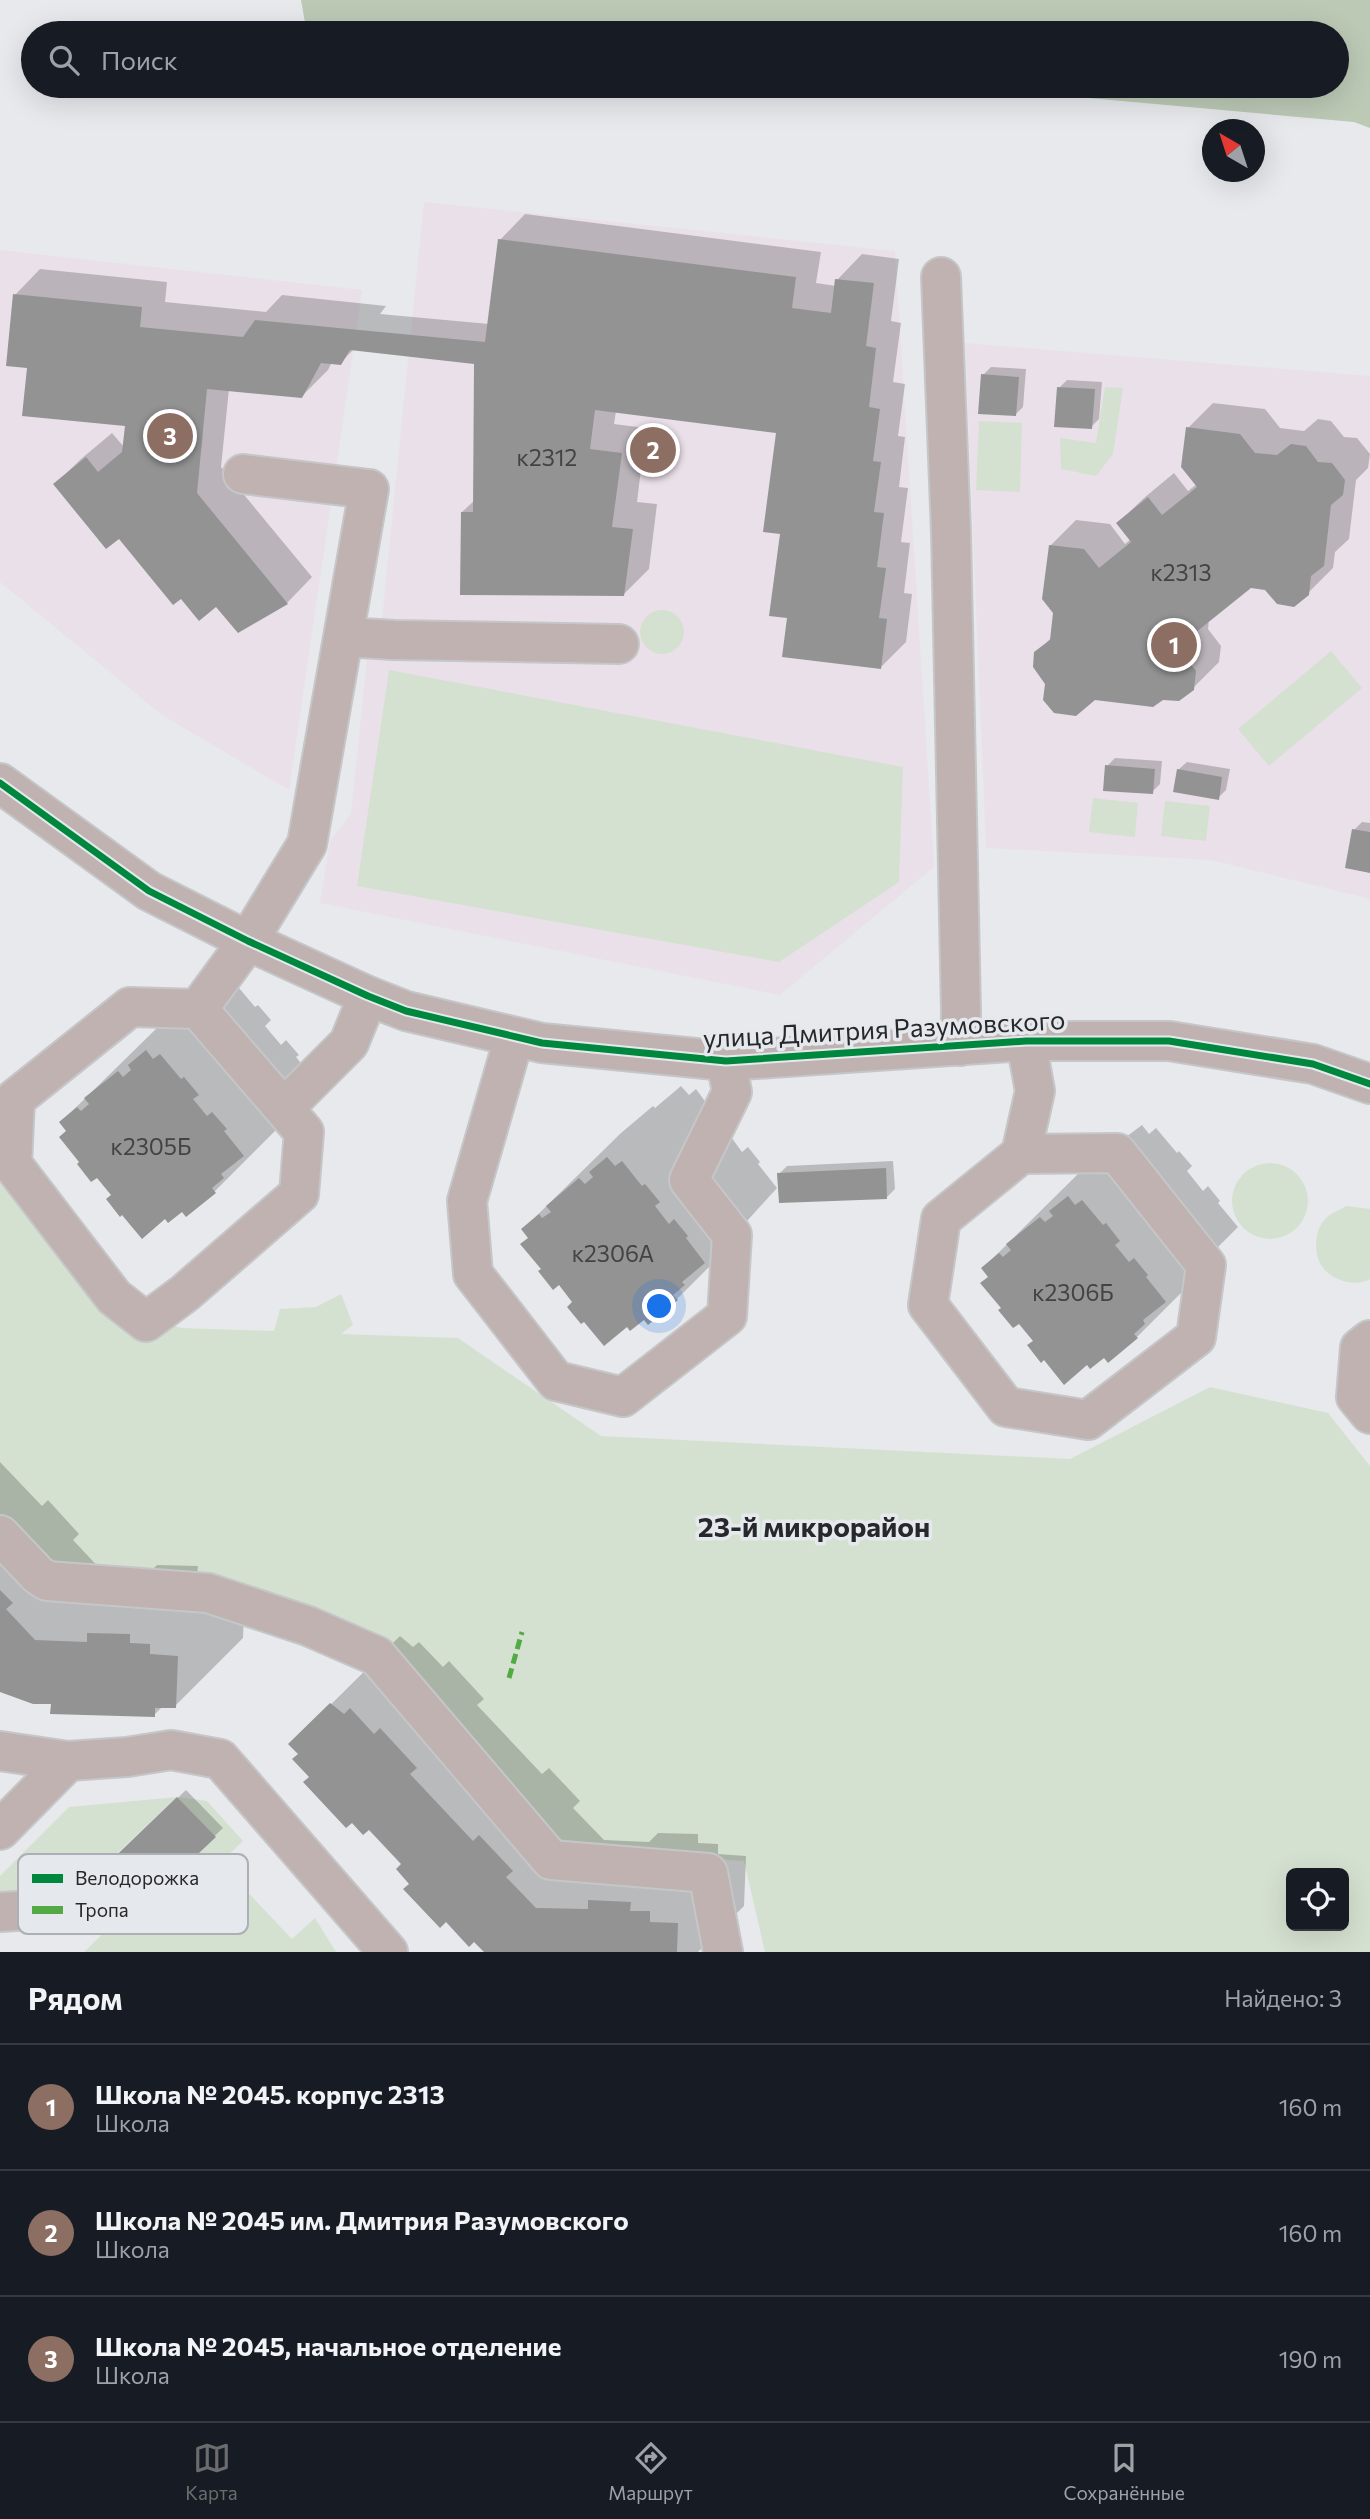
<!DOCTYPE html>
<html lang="ru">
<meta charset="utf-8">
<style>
body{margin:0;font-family:Commissioner,sans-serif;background:#242831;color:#f1f3f6}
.controls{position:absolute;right:21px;bottom:21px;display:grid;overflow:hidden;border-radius:10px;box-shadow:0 7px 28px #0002}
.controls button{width:63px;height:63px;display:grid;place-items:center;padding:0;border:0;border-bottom:2px solid #363941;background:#171b24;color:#f1f3f6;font:35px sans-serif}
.compass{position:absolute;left:1202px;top:119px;width:63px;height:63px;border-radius:50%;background:#171b24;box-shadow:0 7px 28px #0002;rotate:321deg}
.you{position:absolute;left:660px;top:1307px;width:24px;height:24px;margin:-18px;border:5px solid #fff;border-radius:50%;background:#1a73e8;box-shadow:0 0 0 10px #1a73e833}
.badge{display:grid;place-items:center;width:46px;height:46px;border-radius:50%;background:#6a6c6e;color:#fff;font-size:23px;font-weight:700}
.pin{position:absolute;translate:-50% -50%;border:4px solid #fff;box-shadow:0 2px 7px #0006}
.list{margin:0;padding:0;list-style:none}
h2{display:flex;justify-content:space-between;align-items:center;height:91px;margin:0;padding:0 28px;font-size:30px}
h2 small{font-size:23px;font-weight:400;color:#9ea1a6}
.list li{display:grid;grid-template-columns:46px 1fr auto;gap:21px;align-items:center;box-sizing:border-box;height:126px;padding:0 28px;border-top:2px solid #363941}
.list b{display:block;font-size:26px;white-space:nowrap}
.list p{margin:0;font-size:23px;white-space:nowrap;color:#9ea1a6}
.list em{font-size:23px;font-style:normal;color:#9ea1a6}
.icon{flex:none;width:38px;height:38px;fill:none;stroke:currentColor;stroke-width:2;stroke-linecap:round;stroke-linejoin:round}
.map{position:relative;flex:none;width:1370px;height:1952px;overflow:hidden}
.search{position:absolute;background:#171b24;box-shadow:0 7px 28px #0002;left:21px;right:21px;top:21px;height:77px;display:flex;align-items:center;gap:18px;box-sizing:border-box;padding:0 24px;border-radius:38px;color:#9ea1a6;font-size:26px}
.sheet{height:469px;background:#171b24}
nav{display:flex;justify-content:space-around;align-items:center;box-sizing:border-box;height:98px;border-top:2px solid #363941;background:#171b24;font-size:19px;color:#9ea1a6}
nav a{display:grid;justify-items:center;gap:4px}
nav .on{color:#6a6c6e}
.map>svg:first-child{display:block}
</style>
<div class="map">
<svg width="1370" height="1952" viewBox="0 0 1370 1952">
<rect width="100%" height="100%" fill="#e7e9ec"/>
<g fill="#eae0e9">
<path d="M424,202L895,251L934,867L780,995L320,903L330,841L351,814L367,659L379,649Z"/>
<path d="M0,250L362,290L289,790L162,715L0,582Z"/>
<path d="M965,343L1370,376V899L1211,860L986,848Z"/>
</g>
<g fill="#d5e1d0" fill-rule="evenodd">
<path d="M1105,387L1123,388L1113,454L1096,476L1061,469L1060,438L1096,443Z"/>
<path d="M979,421L1022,423L1020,492L976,490Z"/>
<circle cx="662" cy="632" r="22"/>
<path d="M1331,651L1362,688L1269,766L1238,729Z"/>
<path d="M389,670L903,767L899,882L779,962L357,886Z"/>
<path d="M1093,798L1138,803L1135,837L1089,832Z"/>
<path d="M1165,801L1210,806L1206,841L1161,836Z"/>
<path d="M0,1160L127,1312L182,1328L274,1331L280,1309L316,1307L341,1294L353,1325L341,1334L458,1338L601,1436L1070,1459L1210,1387L1328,1413L1370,1466V1952H765L744,1861L553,1849L380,1644L55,1573L0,1514ZM1291,1873H1344V1926H1291Z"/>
<circle cx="1270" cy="1201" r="38"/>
<path d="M1346,1206L1370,1209V1279C1355,1288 1330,1280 1321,1265C1313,1252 1315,1228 1326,1218C1331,1213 1340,1210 1346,1206Z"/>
<path d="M177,1797L79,1889L0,1897V1876L69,1807L177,1797L207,1801L243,1841L220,1863L292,1939L315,1918L336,1952H84L174,1864L181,1871L216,1837Z"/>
</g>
<path fill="#bbc9b5" d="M301,0H1370V128L1354,122L955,86H1337V33H370L306,28Z"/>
<g fill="#0003">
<path d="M525,214L821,252L816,283L836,286L837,280L862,254L899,259L891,321L901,323L893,382L905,384L898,436L905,437L899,487L908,488L901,542L910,543L904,593L912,594L906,642L880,668L788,616L778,431L616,411L614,424L646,428L637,502L657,504L649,569L624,594L462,512L475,500L476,362L355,348L340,363L332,362L328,370L302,396L229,389L221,467L312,577L287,603L238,631L216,604L181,596L119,537L55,484L81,459L112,433L124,447L127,425L29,366L15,295L40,269L167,282L165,302L266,312L282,295L386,306L380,314L489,324L500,240Z"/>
<path d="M991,367L1026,369L1023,407L1015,415L983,375Z"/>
<path d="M1067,380L1102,382L1099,419L1091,427L1059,388Z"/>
<path d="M1213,403L1265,409L1280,428L1304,431L1318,419L1331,421L1344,437L1357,438L1370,454L1368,468L1356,480L1349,539L1335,552L1333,568L1307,594L1250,586L1209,619L1208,629L1221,646L1219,662L1193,688L1047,683L1036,653L1052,637L1055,612L1050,546L1076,520L1110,524L1125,544L1131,539L1118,523L1144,498L1174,473L1188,491L1197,484L1188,428Z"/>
<path d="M1115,758L1162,761L1160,784L1152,792L1107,766Z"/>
<path d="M1187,762L1230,769L1226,790L1218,798L1178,770Z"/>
<path d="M1362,822L1370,823V871L1354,830Z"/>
<path d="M234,982L255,1007L258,1005L271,1020L265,1026L281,1045L286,1040L299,1055L296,1057L316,1082L288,1118L215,1191L187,1215L182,1210L165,1217L113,1195L97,1176L81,1162L68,1130L61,1122L160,1025Z"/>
<path d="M681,1086L689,1095L696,1089L742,1152L748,1147L760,1162L758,1164L777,1188L746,1222L750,1226L677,1299L644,1317L574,1302L559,1283L543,1269L529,1237L523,1229L621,1133L653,1106L655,1108Z"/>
<path d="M1142,1125L1149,1134L1156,1128L1177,1153L1179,1151L1192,1166L1187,1171L1203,1191L1208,1186L1220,1201L1218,1203L1238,1227L1216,1249L1210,1264L1137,1337L1087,1363L1034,1341L1019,1321L1003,1308L990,1276L983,1268L1081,1171Z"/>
<path d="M893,1161L895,1189L887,1197L779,1174L787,1166Z"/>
<path d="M0,1462L42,1506L48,1500L79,1534L73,1540L104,1573L148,1574L157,1565L198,1566L197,1576L245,1588L243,1638L175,1706H163L154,1715L53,1703L0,1690Z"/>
<path d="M400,1636L413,1647L419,1642L443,1667L449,1661L484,1699L477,1705L542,1774L549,1768L580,1801L573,1808L604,1840L649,1842L658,1833L698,1834V1843L718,1844V1854L746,1856L744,1906L698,1952H486L411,1883L403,1864L369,1827L311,1777L300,1754L291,1744Z"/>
<path d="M186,1790L223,1828L180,1869L174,1862L101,1872Z"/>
</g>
<g fill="#939393">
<path d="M498,239L796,277L792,308L831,313L835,279L874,283L866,346L876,348L869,407L880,409L873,461L881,462L874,512L884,513L877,567L886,568L879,618L887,619L881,669L782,657L787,618L769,616L780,534L763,532L776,433L595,410L590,449L622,453L612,527L633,529L624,596L460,595L461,512H473L474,364L350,350L341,365L321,363L302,398L207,389L197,493L288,604L238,633L216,607L199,621L181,599L173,605L119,539L106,549L53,484L86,457L98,472L122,452L125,426L22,416L27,368L6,366L13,294L142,307L140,327L243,337L255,320L485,342Z"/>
<path d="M981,374L1019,377L1016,416L978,414Z"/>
<path d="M1057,387L1095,389L1092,429L1054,427Z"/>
<path d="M1186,427L1240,434L1255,453L1277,455L1291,444L1306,446L1318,462L1332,463L1345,480L1343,495L1331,505L1324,566L1311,576L1309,595L1294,607L1277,604L1265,590L1251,588L1185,641L1183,655L1196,671L1194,690L1179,701L1163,700L1153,707L1095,700L1076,716L1054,713L1043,700L1045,684L1033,667L1034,652L1050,640L1053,613L1042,599L1049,545L1084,549L1099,568L1131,542L1116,523L1148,497L1162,515L1197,487L1181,467Z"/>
<path d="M1105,765L1155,769L1153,794L1103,791Z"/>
<path d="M1177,769L1222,777L1219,800L1173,792Z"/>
<path d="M1352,829L1370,832V873L1345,868Z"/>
<path d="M146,1050L153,1059L160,1054L181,1079L184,1077L199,1095L193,1099L207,1116L212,1112L227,1129L224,1131L244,1156L221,1174L224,1178L212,1188L216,1193L186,1217L182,1212L168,1223L165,1219L142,1239L122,1215L120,1217L106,1199L111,1195L97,1178L91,1182L77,1164L79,1162L59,1137L66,1131L59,1122L77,1107L81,1111L89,1104L84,1098L118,1071L123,1077L131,1070L128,1065Z"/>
<path d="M607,1157L615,1166L622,1161L642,1186L645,1184L660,1202L655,1206L669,1224L674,1219L688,1236L686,1238L705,1263L682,1282L685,1285L673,1295L678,1300L648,1325L644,1320L630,1331L627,1327L604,1346L584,1322L581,1324L567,1307L572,1302L559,1285L553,1290L538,1271L541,1269L520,1244L528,1238L521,1229L539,1214L542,1218L551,1212L546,1206L579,1178L585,1184L593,1177L589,1172Z"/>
<path d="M886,1168L887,1199L779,1203L777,1173Z"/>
<path d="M1068,1196L1075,1205L1082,1200L1103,1225L1106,1223L1120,1241L1115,1245L1129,1262L1134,1258L1148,1275L1146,1277L1166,1302L1143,1320L1145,1324L1134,1334L1138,1338L1108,1363L1104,1358L1090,1369L1087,1365L1064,1385L1044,1360L1041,1363L1027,1345L1033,1341L1019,1324L1013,1328L998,1310L1001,1308L980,1283L988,1277L981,1268L999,1253L1003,1257L1011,1250L1006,1244L1040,1217L1045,1222L1053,1216L1049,1211Z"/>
<path d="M0,1590L13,1603L6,1609L35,1640L87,1642V1633L130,1634V1643L150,1644V1654L178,1656L176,1708H155V1717L50,1714L51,1704H33L0,1692Z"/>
<path d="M330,1703L344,1714L350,1708L374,1734L380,1728L417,1768L410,1774L473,1841L479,1835L513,1871L506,1877L536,1908L588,1909V1900L631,1902L630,1911H650V1922L678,1923L677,1952H484L474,1942L469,1947L446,1922L440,1928L403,1889L409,1884L396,1869L401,1864L369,1830L363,1835L352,1823L346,1828L303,1782L309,1777L292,1759L298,1754L288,1744Z"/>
<path d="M177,1797L216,1837L180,1871L174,1864L131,1905L99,1872Z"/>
</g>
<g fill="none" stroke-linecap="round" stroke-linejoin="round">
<defs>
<g id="minor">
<path d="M941,277L951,532L961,1012L960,1046"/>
<path d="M345,637L394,640L619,644"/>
<path d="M0,783L149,891L248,941L368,996L406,1011L542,1043L726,1061L1026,1041H1169L1313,1064L1370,1084"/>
<path d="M130,1007L198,1009L304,1132L299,1194L185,1293L146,1322L114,1297L12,1164L15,1099Z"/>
<path d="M198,1009L248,941L307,844L369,489L243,474"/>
<path d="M514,1038L467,1201L473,1274L556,1381L623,1397L727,1316L732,1235L689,1180L732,1092L726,1061"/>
<path d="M284,1108L349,1043L368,996"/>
<path d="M1021,1154L1117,1153L1206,1265L1196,1337L1088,1420L1006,1407L928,1305L941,1219L1021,1154L1035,1091L1026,1041"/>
<path d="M1370,1340L1360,1348L1356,1397L1370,1414"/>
<path d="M0,1535L38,1575L47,1581L208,1593L308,1626L377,1656L551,1860L708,1873L723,1952"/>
<path d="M0,1751L68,1761L127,1757L171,1750L220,1759L388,1952"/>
<path d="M0,1830L68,1761"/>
<path d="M0,1912L79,1907"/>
</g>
</defs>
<use href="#minor" stroke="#c5c6c8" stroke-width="42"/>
<use href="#minor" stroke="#bfb2b1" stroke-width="38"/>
<path stroke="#53aa44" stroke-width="5" stroke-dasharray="10 5" stroke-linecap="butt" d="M509,1678L522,1632"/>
<defs>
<path id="cycleway" d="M0,783L149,891L248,941L368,996L406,1011L542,1043L726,1061L1026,1041H1169L1313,1064L1370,1084"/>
</defs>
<use href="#cycleway" stroke="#e5e9ee" stroke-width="11"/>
<use href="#cycleway" stroke="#00873e" stroke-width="7"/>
</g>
<g text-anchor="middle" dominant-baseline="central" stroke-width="7" stroke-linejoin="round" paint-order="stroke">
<g font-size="23" fill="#424344">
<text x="547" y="457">к2312</text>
<text x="1181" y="572">к2313</text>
<text x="151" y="1146">к2305Б</text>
<text x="613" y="1253">к2306А</text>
<text x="1073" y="1292">к2306Б</text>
</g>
<g font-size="26" fill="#27282a" stroke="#e5e9ee">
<text transform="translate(884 1028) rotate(-3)">улица Дмитрия Разумовского</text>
</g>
<g font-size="28" font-weight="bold" fill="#27282a" stroke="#e5e9ee">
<text x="814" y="1526">23-й микрорайон</text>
</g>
</g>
<rect x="18" y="1854" width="230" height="80" rx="10" fill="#e5e9ee" stroke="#acafb3" stroke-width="2"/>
<rect x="32" y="1874" width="31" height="9" fill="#00873e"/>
<rect x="32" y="1906" width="31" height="8" fill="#53aa44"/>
<g font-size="19" fill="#27282a">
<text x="75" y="1885">Велодорожка</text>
<text x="75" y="1917">Тропа</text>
</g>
</svg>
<div class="controls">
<button><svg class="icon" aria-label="locate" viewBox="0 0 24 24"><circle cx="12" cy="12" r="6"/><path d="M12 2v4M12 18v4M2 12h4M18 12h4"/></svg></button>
</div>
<svg class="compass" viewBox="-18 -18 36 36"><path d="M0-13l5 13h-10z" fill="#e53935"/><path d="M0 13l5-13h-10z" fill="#9ea1a6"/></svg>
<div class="you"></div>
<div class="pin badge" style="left:1174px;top:645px;background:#8d6e63">1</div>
<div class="pin badge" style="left:653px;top:450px;background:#8d6e63">2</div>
<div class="pin badge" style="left:170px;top:436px;background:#8d6e63">3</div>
<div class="search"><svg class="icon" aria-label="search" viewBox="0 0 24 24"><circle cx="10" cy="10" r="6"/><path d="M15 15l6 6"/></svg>Поиск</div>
</div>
<section class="sheet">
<h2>Рядом<small>Найдено: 3</small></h2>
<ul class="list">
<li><span class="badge" style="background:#8d6e63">1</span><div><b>Школа № 2045. корпус 2313</b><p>Школа</p></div><em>160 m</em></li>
<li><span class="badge" style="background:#8d6e63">2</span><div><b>Школа № 2045 им. Дмитрия Разумовского</b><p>Школа</p></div><em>160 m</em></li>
<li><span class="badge" style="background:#8d6e63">3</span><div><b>Школа № 2045, начальное отделение</b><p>Школа</p></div><em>190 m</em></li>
</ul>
</section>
<nav>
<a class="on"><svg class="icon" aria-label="map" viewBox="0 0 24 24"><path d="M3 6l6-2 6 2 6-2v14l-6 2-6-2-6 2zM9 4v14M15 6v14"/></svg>Карта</a>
<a><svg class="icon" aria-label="directions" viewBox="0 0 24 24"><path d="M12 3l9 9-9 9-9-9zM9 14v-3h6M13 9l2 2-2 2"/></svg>Маршрут</a>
<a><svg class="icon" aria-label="saved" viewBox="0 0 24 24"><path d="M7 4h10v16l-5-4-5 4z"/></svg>Сохранённые</a>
</nav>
